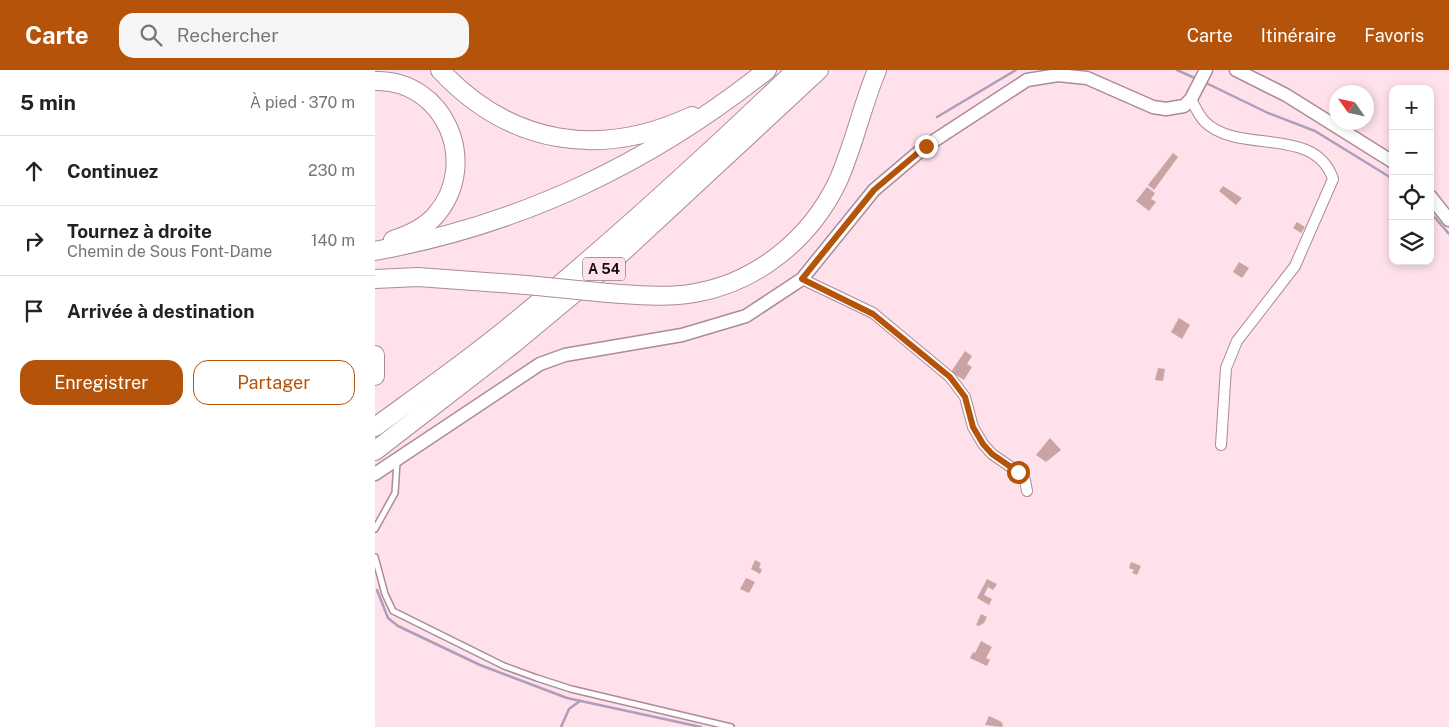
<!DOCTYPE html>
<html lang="fr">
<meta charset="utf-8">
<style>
body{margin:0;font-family:"Public Sans",sans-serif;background:#f6f6f6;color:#222}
.controls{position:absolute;right:15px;top:15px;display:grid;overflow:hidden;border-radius:10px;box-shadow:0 2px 8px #0003}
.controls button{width:45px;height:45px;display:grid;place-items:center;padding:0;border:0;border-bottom:1px solid #e0e0e0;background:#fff;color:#222;font:25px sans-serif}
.compass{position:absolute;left:954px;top:15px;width:45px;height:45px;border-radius:50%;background:#fff;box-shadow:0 2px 8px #0003;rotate:304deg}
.stop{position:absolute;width:15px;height:15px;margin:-11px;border:4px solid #b45309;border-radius:50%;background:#fff}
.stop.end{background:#b45309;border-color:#fff;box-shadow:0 1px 5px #0008}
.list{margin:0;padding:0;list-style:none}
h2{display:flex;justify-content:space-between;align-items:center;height:65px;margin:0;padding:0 20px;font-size:21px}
h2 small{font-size:16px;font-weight:400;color:#767676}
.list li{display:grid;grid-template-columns:32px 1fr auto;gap:15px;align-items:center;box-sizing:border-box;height:70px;padding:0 20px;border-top:1px solid #e0e0e0}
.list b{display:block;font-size:19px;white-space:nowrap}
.list p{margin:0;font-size:16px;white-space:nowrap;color:#767676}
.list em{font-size:16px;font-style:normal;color:#767676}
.actions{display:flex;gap:10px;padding:15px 20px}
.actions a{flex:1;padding:11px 0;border:1px solid #b45309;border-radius:15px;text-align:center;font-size:18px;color:#b45309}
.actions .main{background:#b45309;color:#fff}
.icon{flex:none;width:28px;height:28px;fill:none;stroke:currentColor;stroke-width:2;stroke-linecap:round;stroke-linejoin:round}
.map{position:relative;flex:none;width:1074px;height:657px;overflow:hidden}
header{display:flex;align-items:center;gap:30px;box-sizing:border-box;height:70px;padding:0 25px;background:#b45309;color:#fff}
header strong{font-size:24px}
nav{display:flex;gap:28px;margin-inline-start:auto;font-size:18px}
.search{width:350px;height:45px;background:#f6f6f6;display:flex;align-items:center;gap:12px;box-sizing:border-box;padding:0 18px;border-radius:15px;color:#767676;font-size:19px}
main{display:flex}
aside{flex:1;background:#fff}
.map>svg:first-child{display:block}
</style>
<header>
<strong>Carte</strong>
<div class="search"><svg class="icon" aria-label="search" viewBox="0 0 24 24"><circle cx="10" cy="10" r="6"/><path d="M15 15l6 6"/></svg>Rechercher</div>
<nav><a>Carte</a><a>Itinéraire</a><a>Favoris</a></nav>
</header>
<main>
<aside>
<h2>5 min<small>À pied · 370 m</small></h2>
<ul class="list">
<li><svg class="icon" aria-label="ahead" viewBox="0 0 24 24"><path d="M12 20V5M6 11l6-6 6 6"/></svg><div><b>Continuez</b></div><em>230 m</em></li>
<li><svg class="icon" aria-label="right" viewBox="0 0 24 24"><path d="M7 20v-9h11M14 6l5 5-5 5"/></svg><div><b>Tournez à droite</b><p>Chemin de Sous Font-Dame</p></div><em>140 m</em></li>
<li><svg class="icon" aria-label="arrive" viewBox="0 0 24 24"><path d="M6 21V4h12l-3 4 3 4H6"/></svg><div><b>Arrivée à destination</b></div></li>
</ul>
<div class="actions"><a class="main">Enregistrer</a><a>Partager</a></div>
</aside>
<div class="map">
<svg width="1074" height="657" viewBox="0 0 1074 657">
<rect width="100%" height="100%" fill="#fee1ea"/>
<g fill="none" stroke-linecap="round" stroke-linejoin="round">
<g stroke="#ae9dbb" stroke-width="2.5">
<path d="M802,0L822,9"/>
<path d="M829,12L893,43L940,61L1018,109"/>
<path d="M562,47L641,0"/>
<path d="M1055,142L1074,164"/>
<path d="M2,520L13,548L23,556L105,595L192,628L326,657"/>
<path d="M186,657L194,639L205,631"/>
</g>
</g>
<g fill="#caa4a3">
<path d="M798,83L803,87L779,120L773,115Z"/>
<path d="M848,116L867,128L861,135L844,121Z"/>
<path d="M772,117L780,123L776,129L781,132L774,141L761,131Z"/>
<path d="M922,152L930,157L926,163L918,158Z"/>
<path d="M864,192L874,198L867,208L858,202Z"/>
<path d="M804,248L815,255L807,269L796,262Z"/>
<path d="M590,281L597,286L592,294L597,297L589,310L576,302Z"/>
<path d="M783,298L790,299L788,311L780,310Z"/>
<path d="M675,368L686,380L671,392L661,385Z"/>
<path d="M380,490L386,493L384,498L387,499L385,504L376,499Z"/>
<path d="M756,492L766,496L762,505L757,503L759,500L754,498Z"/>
<path d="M371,508L380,512L374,523L365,519Z"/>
<path d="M612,509L622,514L618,520L613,517L609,525L617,529L614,535L602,528Z"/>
<path d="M606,544L612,547L609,553L604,556L601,555Z"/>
<path d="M606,571L617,577L611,588L615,590L612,596L595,588L598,582L600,583Z"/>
<path d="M614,646L625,651L628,654L627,657L610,655Z"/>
</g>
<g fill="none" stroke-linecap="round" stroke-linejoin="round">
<defs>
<g id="service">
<path d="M0,459L20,423L22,391"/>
<path d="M0,487L10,524L18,541L129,596L162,608L196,619L356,657"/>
</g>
<g id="minor">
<path d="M816,29C820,37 824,46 830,52C864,85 940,55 958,109L920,196L862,271L851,298L846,375"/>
<path d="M427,209L498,243L575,307L590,327L598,357L608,374L617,384L643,402L650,410L652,421"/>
</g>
<g id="tertiary">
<path d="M861,0L911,25L1018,92"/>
<path d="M1055,126L1074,150"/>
<path d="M0,404L165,294L190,285L307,265L371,246L427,209L499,120L551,76L652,10L683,5L712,8L778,37L791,39L809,36L816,29L831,0"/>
</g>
<g id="motorway">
<path d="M65,0C135,75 225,89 317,46"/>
<path d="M0,11C70,9 106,94 60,146C49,158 34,165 18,170"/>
<path d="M0,181C148,154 275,93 392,0"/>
<path d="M0,209L43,207L152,215"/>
<path d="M233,223C262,225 291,228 320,223C383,212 436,168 463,111C479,75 487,36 502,0"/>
<path d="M0,285V306"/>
<path d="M0,357C44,325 88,294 130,260C231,178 327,90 421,0"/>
<path d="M0,381L137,275L238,191L444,0"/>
</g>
</defs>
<use href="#service" stroke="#ac8b96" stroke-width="8"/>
<use href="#minor" stroke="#ac8b96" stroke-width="12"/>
<use href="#tertiary" stroke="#ac8b96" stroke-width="15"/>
<use href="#motorway" stroke="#ac8b96" stroke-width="20"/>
<use href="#service" stroke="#fff" stroke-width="5"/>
<use href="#minor" stroke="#fff" stroke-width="10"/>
<use href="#tertiary" stroke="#fff" stroke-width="12"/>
<use href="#motorway" stroke="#fff" stroke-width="18"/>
<defs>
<path id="motorway-bridge" d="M152,215L233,223"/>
</defs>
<use href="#motorway-bridge" stroke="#ac8b96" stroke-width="20" stroke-linecap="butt"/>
<use href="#motorway-bridge" stroke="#fff" stroke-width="18"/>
</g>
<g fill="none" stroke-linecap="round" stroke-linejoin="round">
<path stroke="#b45309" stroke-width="6" d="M551,76L499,120L427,209L498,244L575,307L590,327L598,357L608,374L617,384L643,402"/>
</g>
<g text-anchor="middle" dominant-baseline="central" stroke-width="4" stroke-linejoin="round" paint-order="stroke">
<rect fill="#fee1ea" stroke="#5c4c51" stroke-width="1" x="208" y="187.5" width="42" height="23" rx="4"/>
<g font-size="14" font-weight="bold" fill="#170c10">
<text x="229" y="199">A 54</text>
</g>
</g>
</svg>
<div class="controls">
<button>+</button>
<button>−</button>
<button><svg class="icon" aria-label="locate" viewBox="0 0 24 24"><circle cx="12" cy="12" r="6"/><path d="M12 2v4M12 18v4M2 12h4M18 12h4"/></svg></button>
<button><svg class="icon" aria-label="layers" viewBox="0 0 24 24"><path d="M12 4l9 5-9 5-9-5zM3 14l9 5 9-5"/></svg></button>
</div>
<svg class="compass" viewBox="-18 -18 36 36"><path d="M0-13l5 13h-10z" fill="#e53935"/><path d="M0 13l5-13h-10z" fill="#767676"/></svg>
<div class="stop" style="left:643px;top:402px"></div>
<div class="stop end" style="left:551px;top:76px"></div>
</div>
</main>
